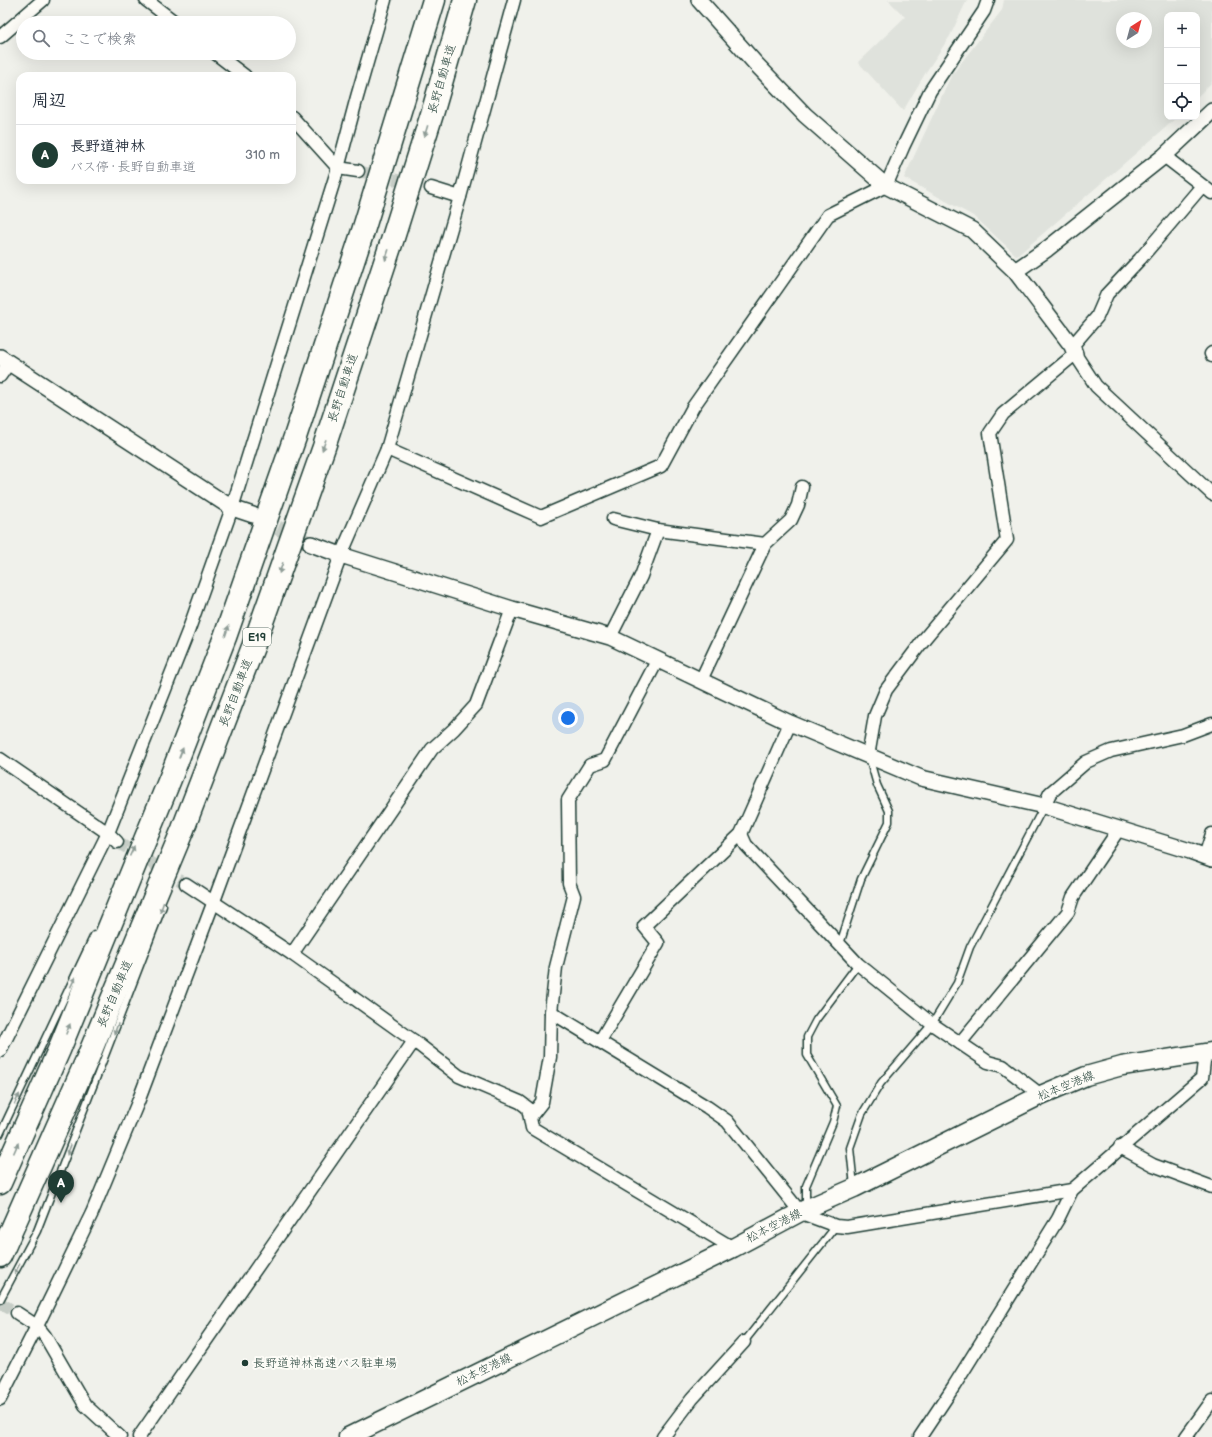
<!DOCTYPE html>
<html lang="ja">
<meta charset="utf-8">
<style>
body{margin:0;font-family:"Balsamiq Sans","Klee One",sans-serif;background:#f6f6f7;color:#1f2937}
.controls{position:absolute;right:12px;top:12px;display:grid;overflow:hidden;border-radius:8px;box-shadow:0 4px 16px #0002}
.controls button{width:36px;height:36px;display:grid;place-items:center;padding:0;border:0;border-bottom:1px solid #e0e1e3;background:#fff;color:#1f2937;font:20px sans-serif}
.compass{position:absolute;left:1116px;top:12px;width:36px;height:36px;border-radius:50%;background:#fff;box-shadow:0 4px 16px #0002;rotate:36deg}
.you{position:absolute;left:568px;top:718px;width:14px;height:14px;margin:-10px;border:3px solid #fff;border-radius:50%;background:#1a73e8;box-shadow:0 0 0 6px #1a73e833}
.badge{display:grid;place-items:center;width:26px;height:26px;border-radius:50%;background:#1f3d34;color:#fff;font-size:13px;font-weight:700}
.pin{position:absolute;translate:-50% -33px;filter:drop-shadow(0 1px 2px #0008)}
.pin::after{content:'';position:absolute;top:21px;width:14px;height:12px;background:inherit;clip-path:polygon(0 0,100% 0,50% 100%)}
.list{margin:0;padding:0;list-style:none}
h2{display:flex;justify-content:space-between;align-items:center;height:52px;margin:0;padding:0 16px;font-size:17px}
h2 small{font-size:13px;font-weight:400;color:#747a83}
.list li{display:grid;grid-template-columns:26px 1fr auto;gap:12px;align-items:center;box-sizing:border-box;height:60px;padding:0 16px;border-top:1px solid #e0e1e3}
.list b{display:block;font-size:15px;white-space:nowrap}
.list p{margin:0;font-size:13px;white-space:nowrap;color:#747a83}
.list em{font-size:13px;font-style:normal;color:#747a83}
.icon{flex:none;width:22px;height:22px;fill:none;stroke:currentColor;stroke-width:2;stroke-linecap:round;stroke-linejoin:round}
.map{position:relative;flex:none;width:1212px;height:1437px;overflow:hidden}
.search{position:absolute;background:#fff;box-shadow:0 4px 16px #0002;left:16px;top:16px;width:280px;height:44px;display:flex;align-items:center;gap:10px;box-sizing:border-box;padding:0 14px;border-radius:22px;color:#747a83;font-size:15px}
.panel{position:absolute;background:#fff;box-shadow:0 4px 16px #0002;left:16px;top:72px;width:280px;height:112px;border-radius:12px}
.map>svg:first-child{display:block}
</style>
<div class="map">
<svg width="1212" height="1437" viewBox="0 0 1212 1437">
<rect width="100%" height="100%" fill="#f0f1eb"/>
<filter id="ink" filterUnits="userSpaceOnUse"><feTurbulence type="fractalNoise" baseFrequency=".025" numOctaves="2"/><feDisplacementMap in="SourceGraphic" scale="8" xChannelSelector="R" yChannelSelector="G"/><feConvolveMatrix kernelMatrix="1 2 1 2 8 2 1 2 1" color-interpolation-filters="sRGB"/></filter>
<g filter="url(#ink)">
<g fill="#dfe2dc" fill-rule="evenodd">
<path d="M888,0H967L950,36L926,72L903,111L858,62L905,17Z"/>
<path d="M1004,0H1212V82L1197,97V15H1167V117H1177L1165,128L1017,256L975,217L904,178L951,76L1002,10ZM1122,18H1146V42H1122Z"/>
</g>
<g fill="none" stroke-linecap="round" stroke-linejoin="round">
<g stroke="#c6cdc6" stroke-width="12" stroke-dasharray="12 6" stroke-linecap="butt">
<path d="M358,171L431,188"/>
<path d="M117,842L186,884"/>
<path d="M0,1303L17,1313"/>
</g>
<path stroke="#c6cdc6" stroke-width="15" stroke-dasharray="15 8" stroke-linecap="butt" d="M257,518L311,544"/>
<defs>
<g id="service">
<path d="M840,944L861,879L889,822V811L877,785L869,757"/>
<path d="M0,1134L94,935"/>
<path d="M854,1186L850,1148L862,1114L881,1083L932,1024L957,983L970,947L1044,806"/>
<path d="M806,1206V1186L833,1122L837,1106L807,1055V1037L816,1020L858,964"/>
<path d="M0,1300L37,1231L163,906"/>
<path d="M744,1342L836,1226"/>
</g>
<g id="minor">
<path d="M146,0L176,23"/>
<path d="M0,37L43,0"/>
<path d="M215,53L245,76"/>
<path d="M292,117L338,168L358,171"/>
<path d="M1164,156L1212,193"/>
<path d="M431,188L460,197"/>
<path d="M1072,346L1097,317L1107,294L1140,259L1202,186"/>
<path d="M1212,353L1211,354L1212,356"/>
<path d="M0,376L9,363"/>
<path d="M387,449L541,517L661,466L693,407L828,215L886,186L903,147L930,91L984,11L988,0"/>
<path d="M613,519L658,530L765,544L791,520L798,505L802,487"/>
<path d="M610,637L641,576L658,530"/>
<path d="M701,680L765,544"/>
<path d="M868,756L875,716L886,690L925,638L1007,540L990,433L1003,414L1075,354L1096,386L1212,494"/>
<path d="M0,759L108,833L117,842"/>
<path d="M1044,806L1050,793L1086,762L1111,751L1183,735L1212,724"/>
<path d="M741,834L746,845L858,964L932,1024L988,1062L1003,1066L1041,1095"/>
<path d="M1205,856L1212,834"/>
<path d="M186,884L292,954L414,1041L459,1076L520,1102L528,1108L532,1128L733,1248"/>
<path d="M292,954L432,749L454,729L476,705L512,609"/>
<path d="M551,1012L707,1107L727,1121L801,1213L836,1226L847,1227L1072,1190"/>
<path d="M600,1041L658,943L644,926L741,834L790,723"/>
<path d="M960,1043L1068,912L1073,897L1119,829"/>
<path d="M0,1051L108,833L189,629L232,508L338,168L357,97L385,0"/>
<path d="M531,1116L542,1102L550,1057L551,1012L556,967L574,896L569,883L568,800L590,765L605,760L658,659"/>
<path d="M1120,1147L1153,1165L1212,1187"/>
<path d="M17,1313L37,1326L45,1336L85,1405L120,1437"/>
<path d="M0,1399L37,1326L92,1213L138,1102L214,901L341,555L387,449L460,197L514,0"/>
<path d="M139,1437L414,1041"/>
<path d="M663,1437L692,1399L744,1342"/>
<path d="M920,1437L954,1386L1058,1219L1072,1190L1202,1078L1205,1053"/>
<path d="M1186,1437L1212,1401"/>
</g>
<g id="tertiary">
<path d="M699,0L756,64L805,115L886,186L972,230L1015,271L1072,346L1075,354"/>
<path d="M1015,271L1047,249L1164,156L1212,111"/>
<path d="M0,357L232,508L253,515"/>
<path d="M311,544L341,555L512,609L610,637L790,723L921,778L1044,806L1190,851L1212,859"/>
</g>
<path id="secondary" d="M348,1437L733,1248L806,1209L854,1188L1041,1095L1086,1076L1122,1066L1212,1052"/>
<g id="motorway">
<path d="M0,1183L59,1050L170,779L225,637L295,437L363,231L434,0"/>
<path d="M0,1256L86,1062L183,829L253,647L324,447L392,241L432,114L465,0"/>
</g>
</defs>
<use href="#service" stroke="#1f3d34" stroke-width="9"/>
<use href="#minor" stroke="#1f3d34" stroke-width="15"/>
<use href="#tertiary" stroke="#1f3d34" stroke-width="18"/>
<use href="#secondary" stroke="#1f3d34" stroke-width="21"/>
<use href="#motorway" stroke="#1f3d34" stroke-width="25"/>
<use href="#service" stroke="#fdfcf7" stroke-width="6"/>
<use href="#minor" stroke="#fdfcf7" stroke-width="12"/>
<use href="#tertiary" stroke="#fdfcf7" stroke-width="15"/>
<use href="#secondary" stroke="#fdfcf7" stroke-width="18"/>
<use href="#motorway" stroke="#fdfcf7" stroke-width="22"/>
</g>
<defs><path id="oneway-solid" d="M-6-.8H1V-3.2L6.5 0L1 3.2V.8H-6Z"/></defs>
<g fill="#8e9c96">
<use href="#oneway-solid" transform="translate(426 131) rotate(107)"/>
<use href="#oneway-solid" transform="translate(387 255) rotate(108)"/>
<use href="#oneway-solid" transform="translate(324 445) rotate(109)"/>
<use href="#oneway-solid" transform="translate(281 568) rotate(109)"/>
<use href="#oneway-solid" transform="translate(227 631) rotate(-71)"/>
<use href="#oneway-solid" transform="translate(181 753) rotate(-69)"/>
<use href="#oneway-solid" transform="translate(132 851) rotate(-66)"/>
<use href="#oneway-solid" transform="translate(162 907) rotate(109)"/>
<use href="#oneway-solid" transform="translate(73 982) rotate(-64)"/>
<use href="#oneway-solid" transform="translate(68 1029) rotate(-68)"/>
<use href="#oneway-solid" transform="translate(116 1029) rotate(111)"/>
<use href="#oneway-solid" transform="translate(17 1099) rotate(-64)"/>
<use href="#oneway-solid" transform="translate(16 1148) rotate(-66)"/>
<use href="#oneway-solid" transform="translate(69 1150) rotate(111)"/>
<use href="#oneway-solid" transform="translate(17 1269) rotate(118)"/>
</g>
</g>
<circle fill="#1f3d34" stroke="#fdfcf7" stroke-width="1.5" cx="245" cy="1363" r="4"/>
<g text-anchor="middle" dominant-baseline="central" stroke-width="4" stroke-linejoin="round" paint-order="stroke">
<rect fill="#fdfcf7" stroke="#62766e" stroke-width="1" x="243" y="628" width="28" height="18" rx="3"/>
<g font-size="11" font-weight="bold" fill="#1f3d34">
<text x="257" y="637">E19</text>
</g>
<g font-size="12" fill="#1f3d34" stroke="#fdfcf7">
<text transform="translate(442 79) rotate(-74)">長野自動車道</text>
<text transform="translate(343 388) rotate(-72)">長野自動車道</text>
<text transform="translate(236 693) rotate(-69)">長野自動車道</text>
<text transform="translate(115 994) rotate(-67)">長野自動車道</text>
<text transform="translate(1066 1086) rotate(-22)">松本空港線</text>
<text transform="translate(774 1226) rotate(-27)">松本空港線</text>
<text transform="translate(484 1370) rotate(-26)">松本空港線</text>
</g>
<g font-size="12" fill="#1f3d34" stroke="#fdfcf7" text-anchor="start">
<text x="253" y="1363">長野道神林高速バス駐車場</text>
</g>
</g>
</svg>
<div class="controls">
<button>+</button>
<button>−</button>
<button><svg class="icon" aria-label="locate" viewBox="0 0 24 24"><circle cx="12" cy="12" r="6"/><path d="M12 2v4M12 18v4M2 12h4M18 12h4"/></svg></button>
</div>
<svg class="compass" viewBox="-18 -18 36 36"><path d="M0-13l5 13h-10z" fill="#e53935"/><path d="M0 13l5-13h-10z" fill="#747a83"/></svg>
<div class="you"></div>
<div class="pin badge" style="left:61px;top:1203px">A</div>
<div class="search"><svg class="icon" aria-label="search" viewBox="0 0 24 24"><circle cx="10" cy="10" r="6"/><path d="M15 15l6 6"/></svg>ここで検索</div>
<section class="panel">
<h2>周辺<small></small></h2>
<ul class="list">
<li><span class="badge">A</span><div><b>長野道神林</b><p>バス停 · 長野自動車道</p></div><em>310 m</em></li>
</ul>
</section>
</div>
